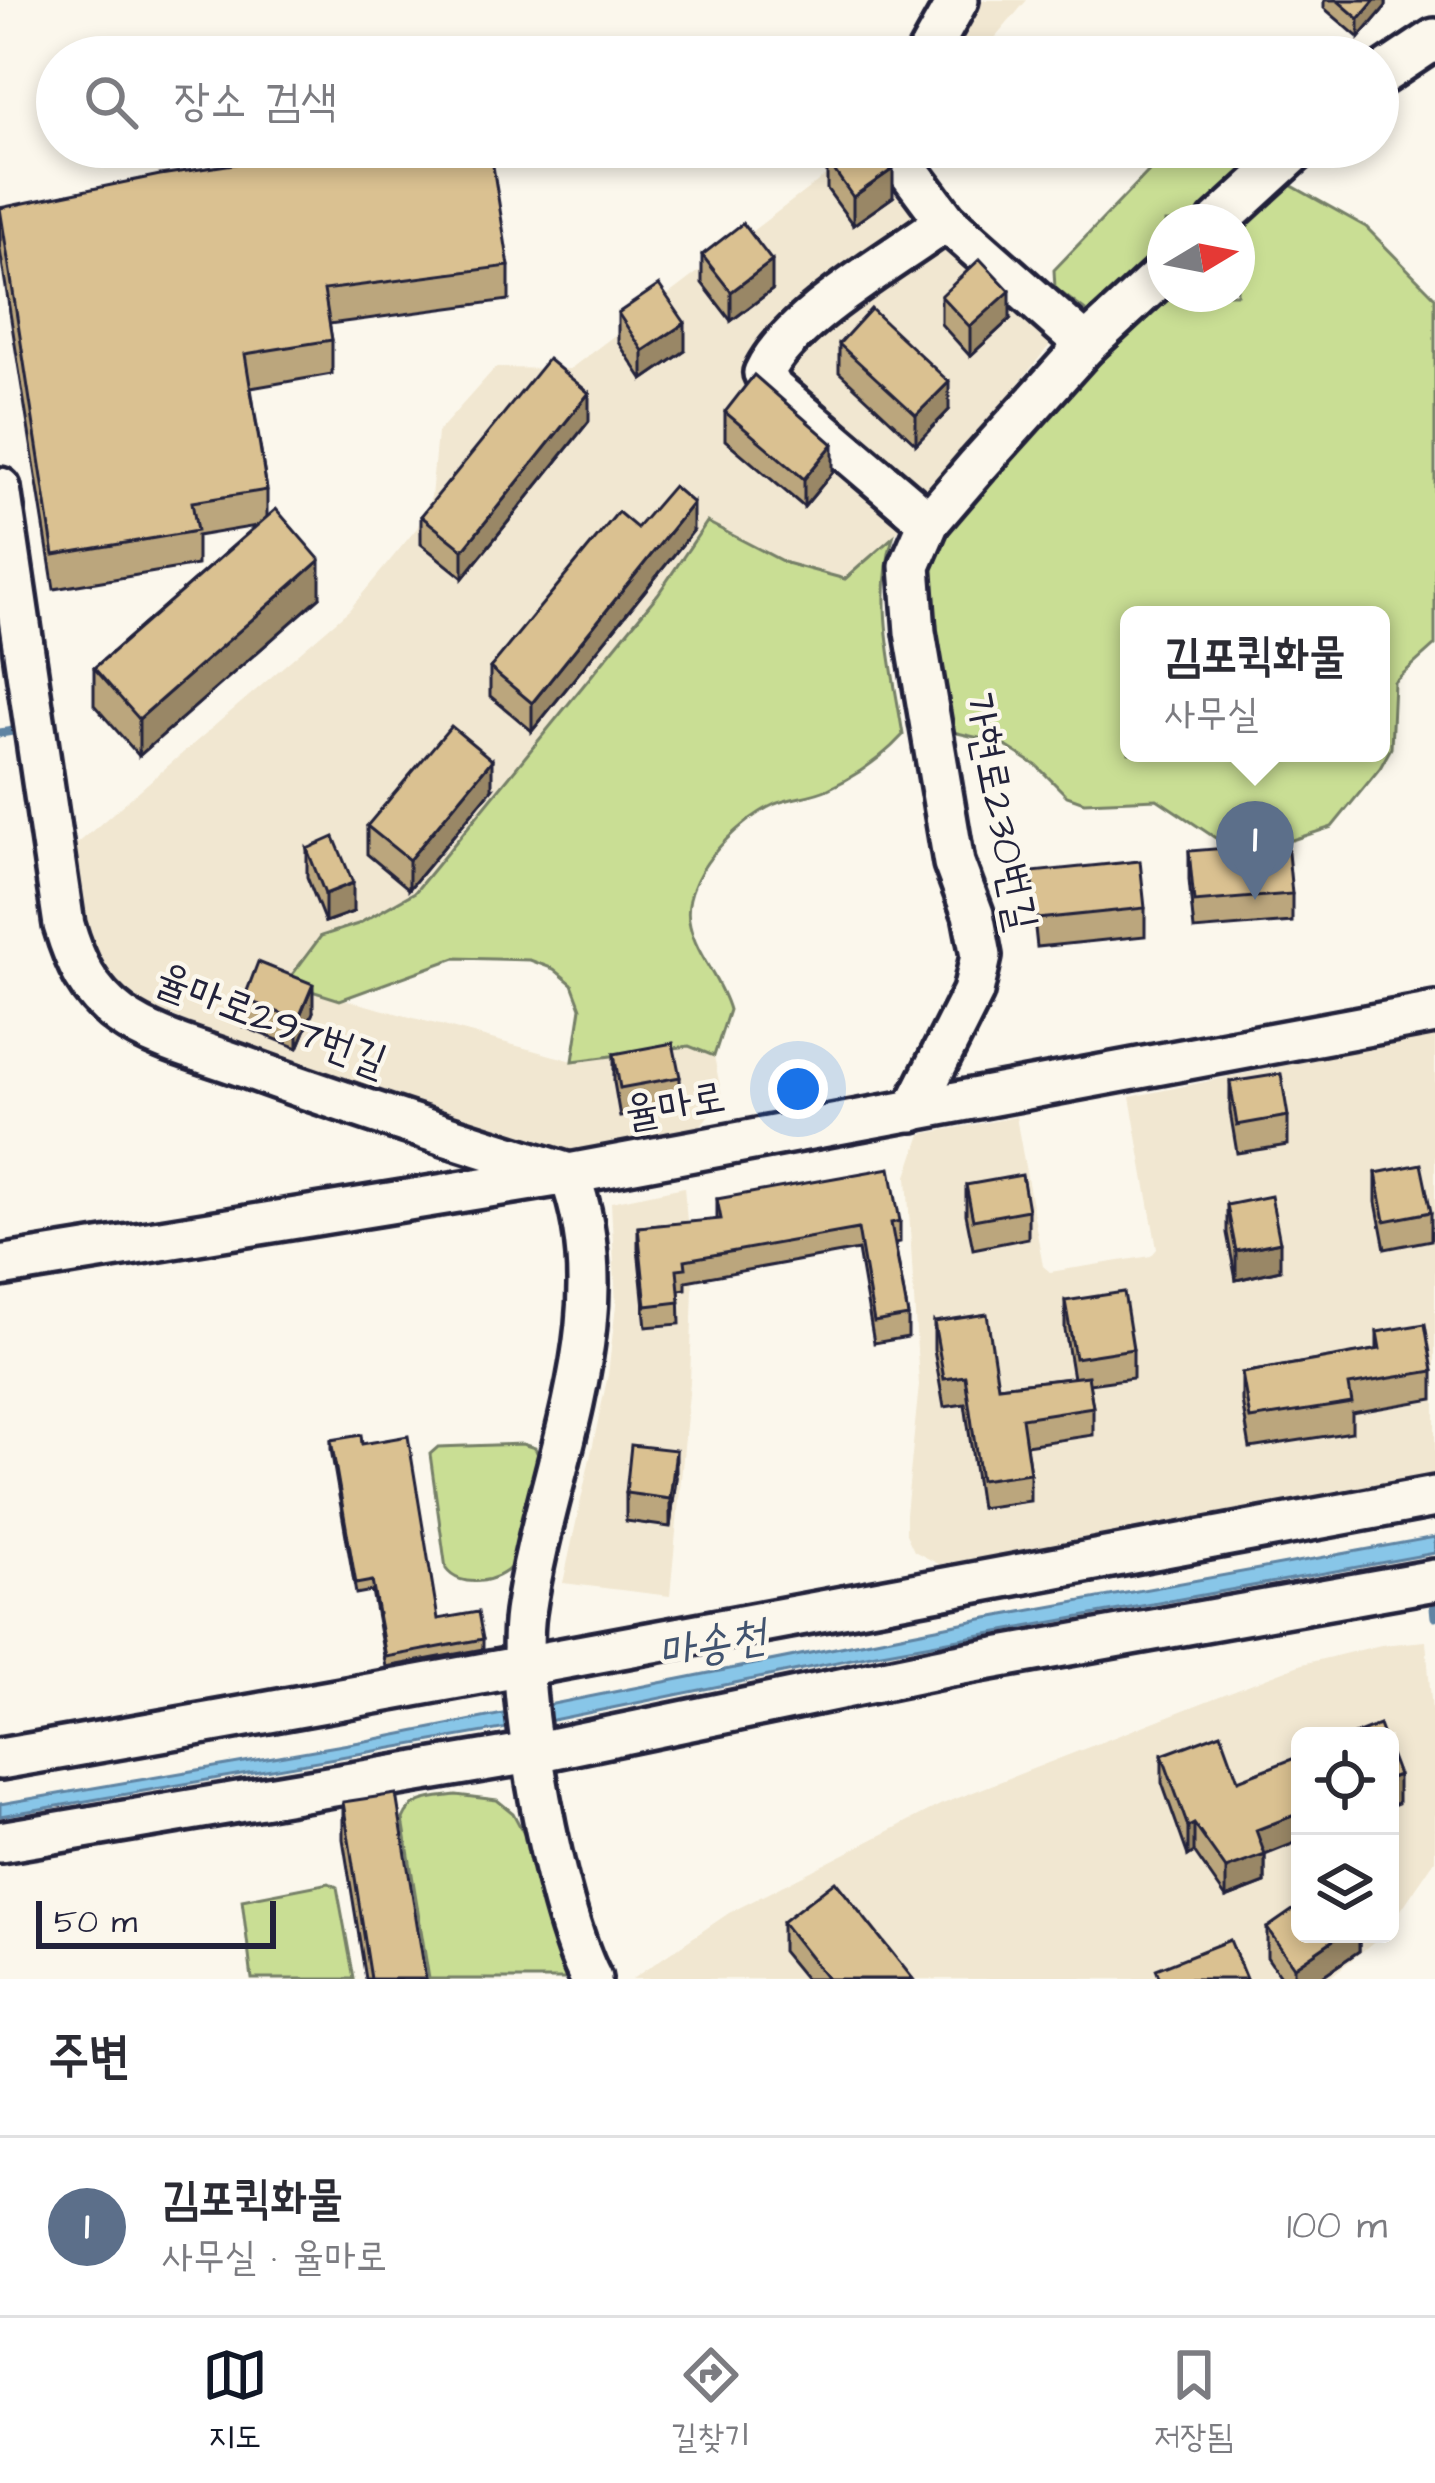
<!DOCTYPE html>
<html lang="ko">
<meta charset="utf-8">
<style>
body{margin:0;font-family:"Architects Daughter","Poor Story",sans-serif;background:#f7f7f7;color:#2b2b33}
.controls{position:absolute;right:36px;bottom:36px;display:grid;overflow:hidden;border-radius:18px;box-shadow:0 6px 18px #0003}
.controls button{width:108px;height:108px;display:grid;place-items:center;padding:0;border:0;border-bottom:3px solid #e1e1e2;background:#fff;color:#2b2b33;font:60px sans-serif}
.compass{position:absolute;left:1147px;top:204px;width:108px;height:108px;border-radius:50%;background:#fff;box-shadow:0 6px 18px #0003;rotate:80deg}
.scale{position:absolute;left:36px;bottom:30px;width:240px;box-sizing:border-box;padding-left:12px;border:6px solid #22223b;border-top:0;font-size:33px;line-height:42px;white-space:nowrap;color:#22223b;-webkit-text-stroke:9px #fbf7ec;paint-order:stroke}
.you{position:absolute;left:798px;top:1089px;width:42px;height:42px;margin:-30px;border:9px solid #fff;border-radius:50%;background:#1a73e8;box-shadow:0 0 0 18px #1a73e833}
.badge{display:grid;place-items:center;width:78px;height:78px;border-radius:50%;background:#111827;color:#fff;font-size:39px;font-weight:700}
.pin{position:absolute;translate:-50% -99px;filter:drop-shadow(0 3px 6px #0008)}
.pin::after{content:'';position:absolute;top:63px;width:42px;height:36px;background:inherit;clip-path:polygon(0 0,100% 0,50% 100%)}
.popup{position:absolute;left:1120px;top:606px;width:270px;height:156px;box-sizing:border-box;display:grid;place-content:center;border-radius:18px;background:#fff;filter:drop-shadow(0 3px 9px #0005);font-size:39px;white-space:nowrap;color:#7c7c81}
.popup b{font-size:45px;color:#2b2b33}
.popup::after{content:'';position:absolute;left:50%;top:100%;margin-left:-24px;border:24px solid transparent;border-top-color:#fff}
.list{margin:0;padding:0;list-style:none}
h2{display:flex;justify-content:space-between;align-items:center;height:156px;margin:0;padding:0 48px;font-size:51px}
h2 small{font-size:39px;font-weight:400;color:#7c7c81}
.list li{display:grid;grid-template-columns:78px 1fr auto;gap:36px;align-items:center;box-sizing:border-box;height:180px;padding:0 48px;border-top:3px solid #e1e1e2}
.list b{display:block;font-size:45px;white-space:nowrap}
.list p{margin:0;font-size:39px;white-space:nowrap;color:#7c7c81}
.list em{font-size:39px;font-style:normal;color:#7c7c81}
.icon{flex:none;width:66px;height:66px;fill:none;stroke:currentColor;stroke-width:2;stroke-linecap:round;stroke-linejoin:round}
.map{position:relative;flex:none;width:1435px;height:1979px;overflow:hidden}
.search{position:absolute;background:#fff;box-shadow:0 6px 18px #0003;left:36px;right:36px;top:36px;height:132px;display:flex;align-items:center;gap:30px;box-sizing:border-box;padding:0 42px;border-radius:66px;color:#7c7c81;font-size:45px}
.sheet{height:336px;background:#fff}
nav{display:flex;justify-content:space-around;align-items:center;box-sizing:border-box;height:168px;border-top:3px solid #e1e1e2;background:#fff;font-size:33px;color:#7c7c81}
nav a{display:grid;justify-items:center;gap:6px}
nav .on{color:#111827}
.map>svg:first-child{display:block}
</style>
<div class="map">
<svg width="1435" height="1979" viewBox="0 0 1435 1979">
<rect width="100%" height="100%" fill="#fbf7ec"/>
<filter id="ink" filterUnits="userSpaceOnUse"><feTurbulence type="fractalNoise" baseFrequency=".00833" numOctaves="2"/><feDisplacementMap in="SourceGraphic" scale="24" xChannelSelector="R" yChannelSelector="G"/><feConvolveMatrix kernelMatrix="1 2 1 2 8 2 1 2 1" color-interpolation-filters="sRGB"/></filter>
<g filter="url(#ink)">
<g fill="#f1e7d1">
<path d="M943,0H1027L979,57H913Z"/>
<path d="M863,147L1054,340L893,537L846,579L786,563L707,522L658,594L415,892L358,924L321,936L288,984L573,1061L689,1046L714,1056L722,1097L696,1132L583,1152L503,1141L252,1049L146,1005L118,985L89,938L76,845L349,610L417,528L431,497L437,433L495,368L570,369Z"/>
<path d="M1435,1035V1474L1430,1481L950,1570L914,1551L906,1534V1514L919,1385L907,1176L921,1134L1016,1117L1043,1266L1050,1272L1151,1256L1157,1249L1130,1097Z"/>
<path d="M684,1187L693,1288L690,1383L670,1596L563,1583L608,1375L616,1305L611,1202Z"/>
<path d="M1426,1641L1435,1747V1860L1390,1926V1736H1300V1934H1383L1328,1979H632L729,1913L940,1805L1302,1664L1381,1645Z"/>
</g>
<g fill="#c9de94" stroke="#768068" stroke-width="3" fill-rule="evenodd">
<path d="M1172,147H1286L1287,183L1366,227L1435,297V645L1394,682L1391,748L1380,768L1332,827L1292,840L1220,841L1157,799L1084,802L1067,796L1037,766L1001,743L944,730L925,561L950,516L1116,334L1055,288L1054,270ZM1165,222H1237V294H1165ZM1129,615H1381V753H1129Z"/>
<path d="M707,522L786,563L845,579L893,537C874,602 893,670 903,735C883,757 856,776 828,789C811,797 792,797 775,804C736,822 678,879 690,926C697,956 721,980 729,1010L714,1056L689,1046L573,1061L581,1008L572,984L554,969L530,960L455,958L340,1000L286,983L321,936L358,924L415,892L658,594Z"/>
<path d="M522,1444L535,1448L540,1459L513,1565C498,1583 460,1589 446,1569L430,1454L438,1447Z"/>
<path d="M456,1795L497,1800L513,1813L540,1864L574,1979H429L403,1819C411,1797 435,1798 456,1795Z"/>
<path d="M329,1883L337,1887L354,1979H252L242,1900Z"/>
</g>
<path fill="#88c6e8" stroke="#5f84a3" stroke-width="3" d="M1435,1537V1553L876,1654L553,1720L0,1816V1804L366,1741L982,1619Z"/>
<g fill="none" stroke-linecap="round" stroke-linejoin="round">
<g stroke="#5f84a3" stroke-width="9">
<path d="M0,733L13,731"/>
<path d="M1434,1607L1435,1617"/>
</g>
<defs>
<g id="minor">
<path d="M926,57L958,0"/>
<path d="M1378,77L1435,39"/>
<path d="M891,147L946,221L1086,345"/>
<path d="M1218,222L1300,147"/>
<path d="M0,488L64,925C75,962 88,992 121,1016C154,1040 201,1051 239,1065C348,1105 458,1140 569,1174C624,1317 545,1469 525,1613C514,1693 554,1907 591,1979"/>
<path d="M929,522L773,389L764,373C789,318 897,258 946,221"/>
<path d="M913,1111L973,992L981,956L973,914L954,863L915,632L910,566L929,522L978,465L1086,345L1165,272"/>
<path d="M0,1266L569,1174L1435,1013"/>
<path d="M0,1759C479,1677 957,1585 1435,1497"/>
<path d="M0,1842L536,1752L951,1666L1435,1580"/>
</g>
</defs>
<use href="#minor" stroke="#22223b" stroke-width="48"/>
<use href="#minor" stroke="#fbf7ec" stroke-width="39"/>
</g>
<g fill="#bba67d" stroke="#22223b" stroke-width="3">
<path d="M1324,0H1386V6L1359,38L1324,8Z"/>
<path d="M827,160L893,197L853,225L827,189Z"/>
<path d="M0,208L509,266V300L329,324L332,340V374L251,388L267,490V516L320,597L139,756L94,705V668L256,526L197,536V565L54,589L0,250Z"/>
<path d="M702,255L772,290L731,321L702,283Z"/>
<path d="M941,296L1010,319L970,356L941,324Z"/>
<path d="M618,313L685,351L643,380L618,342Z"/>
<path d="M839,344L949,410L916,444L839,372Z"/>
<path d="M725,412L833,472L804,507L725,440Z"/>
<path d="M589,421L463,578L421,544V516Z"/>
<path d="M637,528L693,531L532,731L490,696V668Z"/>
<path d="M492,789L409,889L367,854V826Z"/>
<path d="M307,849L353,912L325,922L307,877Z"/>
<path d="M1189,851L1292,894V922L1194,930L1189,880Z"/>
<path d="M1032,872L1145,908V936L1037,947L1032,900Z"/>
<path d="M244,999L313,1012L298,1048L244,1027Z"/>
<path d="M614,1054L680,1077V1106L620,1117L614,1082Z"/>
<path d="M1230,1082L1288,1116V1145L1237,1153L1230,1111Z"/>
<path d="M1376,1173L1431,1212V1240L1385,1249L1376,1202Z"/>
<path d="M966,1185L1028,1210V1238L973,1249L966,1214Z"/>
<path d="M717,1199L900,1221V1242L895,1243L908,1316V1337L874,1343L858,1250L686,1281V1289L679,1290L680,1324L646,1327L638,1248V1227L717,1220Z"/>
<path d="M1227,1205L1280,1270L1236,1280L1227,1233Z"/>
<path d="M1065,1301L1133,1349V1378L1089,1384L1093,1407V1435L1026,1445L1030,1473V1501L980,1508L965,1404L944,1407L934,1350V1322L998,1386L1073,1378L1065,1330Z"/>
<path d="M1377,1332L1433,1371V1399L1352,1413V1432L1250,1448L1242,1401V1373L1377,1350Z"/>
<path d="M331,1440L362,1444L438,1619L483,1639V1649L386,1667L372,1591L356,1594L331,1449Z"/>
<path d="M676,1478L670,1527L626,1521V1493Z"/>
<path d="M1162,1755L1265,1855V1883L1226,1898L1194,1852L1188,1856L1162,1783Z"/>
<path d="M343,1802L426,1979H366L343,1839Z"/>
<path d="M782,1922L913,1979H805L782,1951Z"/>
<path d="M1267,1928L1359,1934V1951L1318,1979H1282L1267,1957Z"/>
</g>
<g fill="#998766" stroke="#22223b" stroke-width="3">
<path d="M1375,0H1386V6L1359,38V19Z"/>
<path d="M893,169V197L853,225V197Z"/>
<path d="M772,261V290L731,321V292Z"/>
<path d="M1010,291V319L970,356V327Z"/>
<path d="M685,323V351L643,380V351Z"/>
<path d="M949,382V410L916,444V415Z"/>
<path d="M589,393V421L463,578V550Z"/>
<path d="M833,444V472L804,507V479Z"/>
<path d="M693,503V531L532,731V703Z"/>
<path d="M320,560V597L139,756V719Z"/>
<path d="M492,760V789L409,889V860Z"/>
<path d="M353,883V912L325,922V894Z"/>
<path d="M313,984V1012L298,1048V1020Z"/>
<path d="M1280,1242V1270L1236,1280V1251Z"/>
<path d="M676,1450V1478L670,1527V1499Z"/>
<path d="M1398,1775V1803L1390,1806V1778Z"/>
<path d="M1300,1813V1841L1260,1857L1265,1855V1883L1226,1898V1869L1256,1830Z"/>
<path d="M1194,1824V1852L1188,1856V1827Z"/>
<path d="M1342,1934H1359V1951L1318,1979H1294V1967Z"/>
</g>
<g fill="#dac191" stroke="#22223b" stroke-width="3">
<path d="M1337,0H1375L1359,19Z"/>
<path d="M349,147H490L509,266L324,290L332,340L245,354L267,490L192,502L197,531L54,555L0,208L160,175Z"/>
<path d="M845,147H877L893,169L853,197L827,160Z"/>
<path d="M743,223L772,261L731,292L702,255Z"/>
<path d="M980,259L1010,291L970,327L941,296Z"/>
<path d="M659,285L685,323L643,351L618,313Z"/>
<path d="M871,309L949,382L916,415L839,344Z"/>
<path d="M548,359L589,393L463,550L421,516Z"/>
<path d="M754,375L833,444L804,479L725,412Z"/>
<path d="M673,486L693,503L532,703L490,668L618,512L637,528Z"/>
<path d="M276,509L320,560L139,719L94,668Z"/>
<path d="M451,726L492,760L409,860L367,826Z"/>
<path d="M334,837L353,883L325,894L307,849Z"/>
<path d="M1287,843L1292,894L1194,902L1189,851Z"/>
<path d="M1140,861L1145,908L1037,919L1032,872Z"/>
<path d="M258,962L313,984L298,1020L244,999Z"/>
<path d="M673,1043L680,1077L620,1088L614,1054Z"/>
<path d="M1281,1074L1288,1116L1237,1125L1230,1082Z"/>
<path d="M1421,1164L1431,1212L1385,1221L1376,1173Z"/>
<path d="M890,1168L900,1221L891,1223L908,1316L874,1322L858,1229L685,1260L686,1268L677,1269L680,1302L646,1306L638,1227L721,1219L717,1199Z"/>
<path d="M1022,1175L1028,1210L973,1220L966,1185Z"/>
<path d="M1271,1196L1280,1242L1236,1251L1227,1205Z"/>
<path d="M1124,1292L1133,1349L1075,1358L1065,1301Z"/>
<path d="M987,1314L998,1386L1088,1376L1093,1407L1022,1418L1030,1473L980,1480L965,1376L944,1379L934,1322Z"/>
<path d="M1425,1324L1433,1371L1349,1385L1352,1403L1250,1419L1242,1373L1380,1349L1377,1332Z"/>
<path d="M361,1435L362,1444L408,1436L438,1619L478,1612L483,1639L386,1657L372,1581L356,1584L331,1440Z"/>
<path d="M631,1445L676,1450L670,1499L626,1493Z"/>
<path d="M1379,1725L1383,1736H1351Z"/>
<path d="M1221,1733L1238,1780L1300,1756V1813L1256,1830L1265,1855L1226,1869L1194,1824L1188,1827L1162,1755Z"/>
<path d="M1390,1754L1398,1775L1390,1778Z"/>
<path d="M396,1794L426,1979H371L343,1802Z"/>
<path d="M835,1881L913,1979H827L782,1922Z"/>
<path d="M1300,1905V1934H1342L1294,1967L1267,1928Z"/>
<path d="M1230,1940L1246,1979H1160L1156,1969Z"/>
</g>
</g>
<g text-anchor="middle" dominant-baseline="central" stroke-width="9" stroke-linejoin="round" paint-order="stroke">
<g font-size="42" fill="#22223b" stroke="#fbf7ec">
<text transform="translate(999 812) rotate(79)">가현로230번길</text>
<text transform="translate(271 1021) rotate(21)">율마로297번길</text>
<text transform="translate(675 1106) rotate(-10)">율마로</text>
</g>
<g font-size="45" font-style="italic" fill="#41536f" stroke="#fbf7ec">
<text transform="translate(712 1645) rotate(-10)">마송천</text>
</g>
</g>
</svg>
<div class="controls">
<button><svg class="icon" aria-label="locate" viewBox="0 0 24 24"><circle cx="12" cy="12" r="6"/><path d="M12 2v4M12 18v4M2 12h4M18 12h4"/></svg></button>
<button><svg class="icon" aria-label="layers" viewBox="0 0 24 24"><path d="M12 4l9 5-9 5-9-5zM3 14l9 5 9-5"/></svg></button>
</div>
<svg class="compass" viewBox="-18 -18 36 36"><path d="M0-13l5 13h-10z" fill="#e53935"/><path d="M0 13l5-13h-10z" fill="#7c7c81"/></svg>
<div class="scale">50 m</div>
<div class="you"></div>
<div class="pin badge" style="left:1255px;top:900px;background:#5c6f8a">1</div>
<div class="popup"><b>김포퀵화물</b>사무실</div>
<div class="search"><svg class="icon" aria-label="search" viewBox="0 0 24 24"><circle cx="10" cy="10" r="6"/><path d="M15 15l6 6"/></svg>장소 검색</div>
</div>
<section class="sheet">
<h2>주변<small></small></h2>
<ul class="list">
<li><span class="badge" style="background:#5c6f8a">1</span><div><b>김포퀵화물</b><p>사무실 · 율마로</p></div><em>100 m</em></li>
</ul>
</section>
<nav>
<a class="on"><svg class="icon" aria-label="map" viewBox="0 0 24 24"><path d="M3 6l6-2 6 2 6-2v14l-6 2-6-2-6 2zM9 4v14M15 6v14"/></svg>지도</a>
<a><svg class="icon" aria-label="directions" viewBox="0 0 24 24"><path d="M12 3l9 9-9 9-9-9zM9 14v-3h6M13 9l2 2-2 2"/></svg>길찾기</a>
<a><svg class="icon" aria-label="saved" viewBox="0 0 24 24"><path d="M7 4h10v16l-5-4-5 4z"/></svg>저장됨</a>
</nav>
